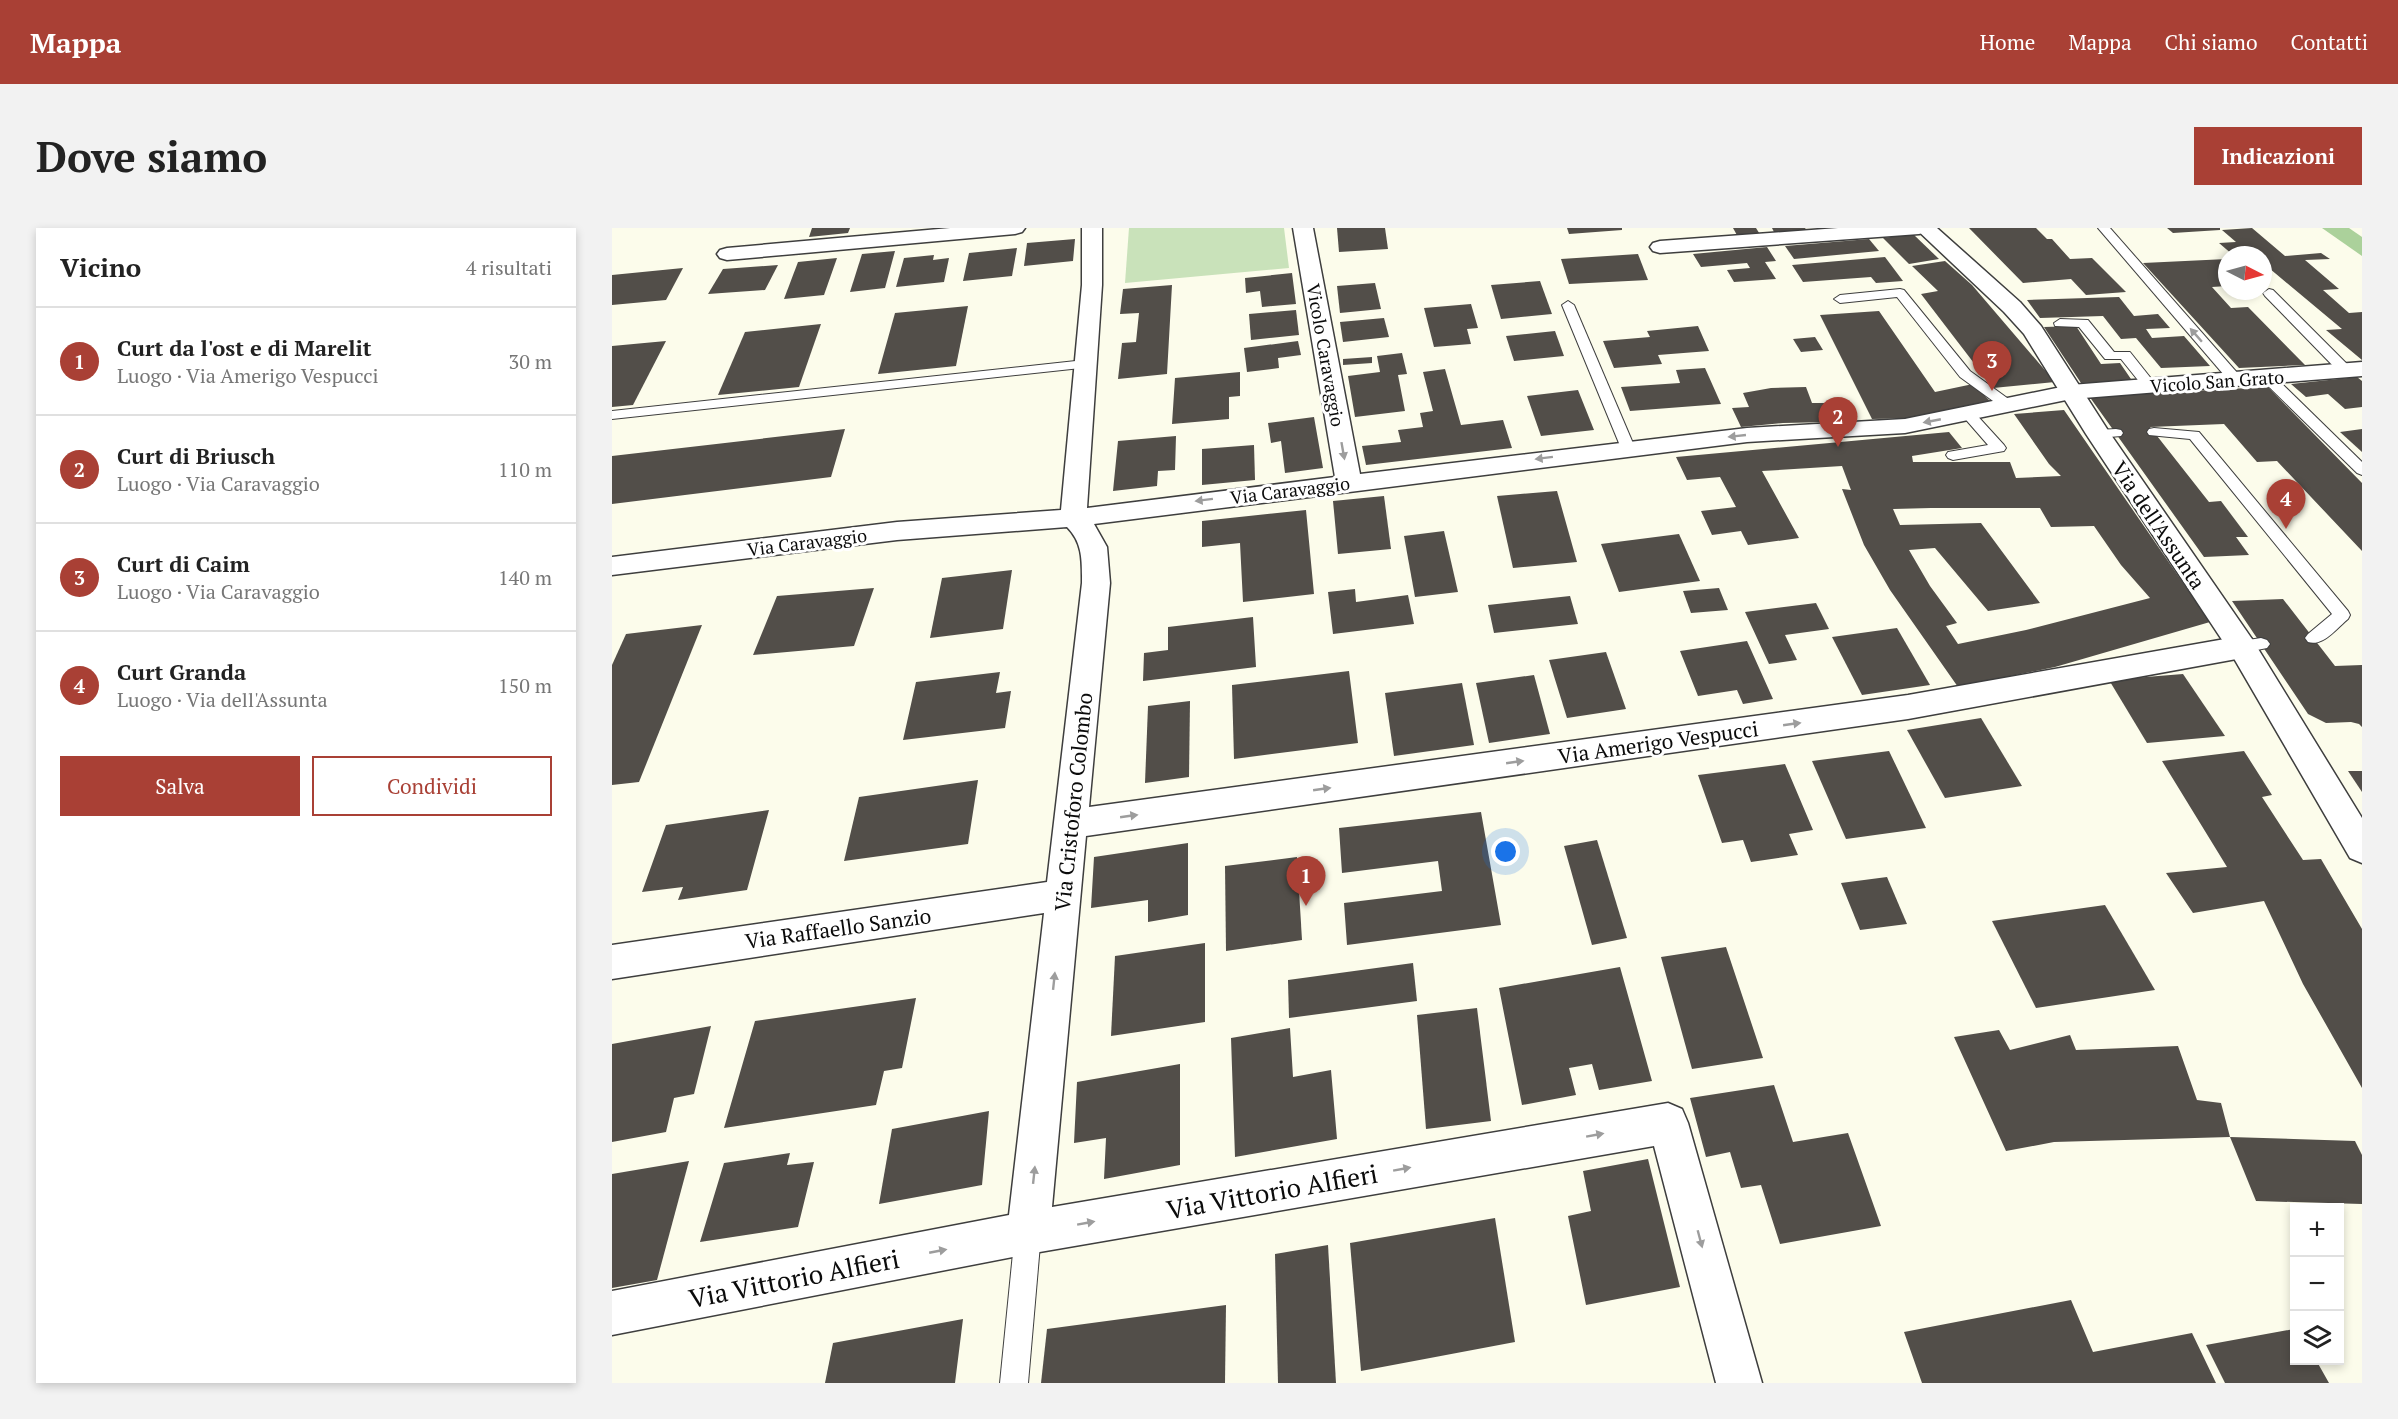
<!DOCTYPE html>
<html lang="it">
<meta charset="utf-8">
<style>
body{margin:0;font-family:"PT Serif",serif;background:#f2f2f2;color:#222}
.controls{position:absolute;right:18px;bottom:18px;display:grid;overflow:hidden;border-radius:0px;box-shadow:0 3px 9px #0003}
.controls button{width:54px;height:54px;display:grid;place-items:center;padding:0;border:0;border-bottom:2px solid #e0e0e0;background:#fff;color:#222;font:30px sans-serif}
.compass{position:absolute;left:1606px;top:18px;width:54px;height:54px;border-radius:50%;background:#fff;box-shadow:0 3px 9px #0003;rotate:96deg}
.you{position:absolute;left:894px;top:624px;width:21px;height:21px;margin:-15px;border:4px solid #fff;border-radius:50%;background:#1a73e8;box-shadow:0 0 0 9px #1a73e833}
.badge{display:grid;place-items:center;width:39px;height:39px;border-radius:50%;background:#a94035;color:#fff;font-size:20px;font-weight:700}
.pin{position:absolute;translate:-50% -50px;filter:drop-shadow(0 2px 3px #0008)}
.pin::after{content:'';position:absolute;top:32px;width:21px;height:18px;background:inherit;clip-path:polygon(0 0,100% 0,50% 100%)}
.list{margin:0;padding:0;list-style:none}
h2{display:flex;justify-content:space-between;align-items:center;height:78px;margin:0;padding:0 24px;font-size:26px}
h2 small{font-size:20px;font-weight:400;color:#767676}
.list li{display:grid;grid-template-columns:39px 1fr auto;gap:18px;align-items:center;box-sizing:border-box;height:108px;padding:0 24px;border-top:2px solid #e0e0e0}
.list b{display:block;font-size:22px;white-space:nowrap}
.list p{margin:0;font-size:20px;white-space:nowrap;color:#767676}
.list em{font-size:20px;font-style:normal;color:#767676}
.actions{display:flex;gap:12px;padding:18px 24px}
.actions a{flex:1;padding:14px 0;border:2px solid #a94035;border-radius:0px;text-align:center;font-size:21px;color:#a94035}
.actions .main{background:#a94035;color:#fff}
.icon{flex:none;width:33px;height:33px;fill:none;stroke:currentColor;stroke-width:2;stroke-linecap:round;stroke-linejoin:round}
.map{position:relative;flex:none;width:1750px;height:1155px;overflow:hidden;border-radius:0px}
header{display:flex;align-items:center;gap:36px;box-sizing:border-box;height:84px;padding:0 30px;background:#a94035;color:#fff}
header strong{font-size:28px}
nav{display:flex;gap:33px;margin-inline-start:auto;font-size:21px}
.intro{display:flex;align-items:center;justify-content:space-between;box-sizing:border-box;height:144px;padding:0 36px}
h1{margin:0;font-size:42px}
.button{padding:15px 27px;border-radius:0px;background:#a94035;color:#fff;font-size:21px;font-weight:700}
main{display:flex;gap:36px;padding:0 36px}
aside{flex:1;background:#fff;border-radius:0px;box-shadow:0 3px 9px #0003}
.map>svg:first-child{display:block}
</style>
<header>
<strong>Mappa</strong>
<nav><a>Home</a><a>Mappa</a><a>Chi siamo</a><a>Contatti</a></nav>
</header>
<div class="intro"><h1>Dove siamo</h1><a class="button">Indicazioni</a></div>
<main>
<aside>
<h2>Vicino<small>4 risultati</small></h2>
<ul class="list">
<li><span class="badge">1</span><div><b>Curt da l'ost e di Marelit</b><p>Luogo · Via Amerigo Vespucci</p></div><em>30 m</em></li>
<li><span class="badge">2</span><div><b>Curt di Briusch</b><p>Luogo · Via Caravaggio</p></div><em>110 m</em></li>
<li><span class="badge">3</span><div><b>Curt di Caim</b><p>Luogo · Via Caravaggio</p></div><em>140 m</em></li>
<li><span class="badge">4</span><div><b>Curt Granda</b><p>Luogo · Via dell'Assunta</p></div><em>150 m</em></li>
</ul>
<div class="actions"><a class="main">Salva</a><a>Condividi</a></div>
</aside>
<div class="map">
<svg width="1750" height="1155" viewBox="0 0 1750 1155">
<rect width="100%" height="100%" fill="#fcfceb"/>
<path fill="#c9e2ba" d="M517,0H672L677,40L513,55Z"/>
<path fill="#abd19b" d="M1710,0H1737L1750,9V28Z"/>
<g fill="#524e49" fill-rule="evenodd">
<path d="M200,0H238L236,5L197,9Z"/>
<path d="M725,0H773L776,21L727,24Z"/>
<path d="M955,0H1010V2L957,6Z"/>
<path d="M1121,0H1144L1149,8L1126,9Z"/>
<path d="M1160,0H1193L1196,4L1163,6Z"/>
<path d="M1357,0H1424L1435,11H1440L1458,31L1480,30L1514,64L1474,67L1459,51L1411,55Z"/>
<path d="M1555,0H1608V2L1561,5Z"/>
<path d="M1640,0L1673,28L1709,25L1718,31L1693,32L1727,61L1711,62L1737,85L1750,84V132L1714,102L1730,101L1651,35V27H1621L1607,15L1624,14L1610,2Z"/>
<path d="M1301,6L1327,31L1297,36L1271,10Z"/>
<path d="M463,11L461,33L412,38L415,15Z"/>
<path d="M1257,11L1267,23L1182,31L1173,18Z"/>
<path d="M1155,19L1164,33L1153,34L1164,51L1122,54L1115,42L1138,40L1135,35L1089,39L1081,26Z"/>
<path d="M405,20L400,48L351,53L357,25Z"/>
<path d="M283,23L273,60L238,64L250,26Z"/>
<path d="M1026,26L1036,52L957,56L949,31Z"/>
<path d="M322,27L321,32L337,30L332,54L284,59L292,30Z"/>
<path d="M1273,29L1291,53L1264,55L1259,49L1191,54L1180,37Z"/>
<path d="M225,30L212,67L172,71L186,34Z"/>
<path d="M1615,31V58L1600,59L1619,80L1636,79L1693,137L1627,140L1531,35Z"/>
<path d="M1333,33L1360,57L1443,154L1381,160L1309,66L1326,63L1300,38Z"/>
<path d="M166,37L153,62L96,66L111,41Z"/>
<path d="M71,40L54,72L0,77V47Z"/>
<path d="M680,45L684,76L650,79L648,63L634,65L633,50Z"/>
<path d="M928,53L940,86L889,91L879,57Z"/>
<path d="M763,55L769,81L728,85L725,58Z"/>
<path d="M560,57L555,146L506,151L510,115L524,114L527,85L508,86L511,61Z"/>
<path d="M1507,69L1522,88L1546,86L1558,100L1534,101L1540,110L1572,108L1598,138L1549,140L1524,110L1509,111L1491,88L1428,90L1415,72Z"/>
<path d="M859,76L866,100L855,101L859,116L822,119L812,80Z"/>
<path d="M356,78L344,138L266,146L283,85Z"/>
<path d="M684,82L687,107L639,112L637,86Z"/>
<path d="M1267,83L1323,164L1361,156L1380,175L1309,190L1260,191L1208,87Z"/>
<path d="M772,90L777,109L731,114L728,94Z"/>
<path d="M209,96L187,159L106,167L133,104Z"/>
<path d="M1086,98L1097,123L1046,127L1050,136L1002,140L991,113L1038,109L1035,103Z"/>
<path d="M1464,98L1489,136L1508,135L1521,154L1469,155L1432,99Z"/>
<path d="M943,103L952,128L902,133L894,108Z"/>
<path d="M1203,109L1211,122L1189,124L1181,111Z"/>
<path d="M54,113L21,177L0,179V118Z"/>
<path d="M686,113L689,127L666,130L667,140L635,144L632,120Z"/>
<path d="M790,125L795,146L786,147L793,183L743,189L736,148L768,144L765,128Z"/>
<path d="M760,129V135L731,137V131Z"/>
<path d="M1093,140L1109,176L1018,183L1009,159L1068,155L1064,142Z"/>
<path d="M833,141L849,197L891,192L900,220L754,237L750,218L789,214L786,202L811,199L808,185L821,183L811,144Z"/>
<path d="M628,144V168L617,169V191L560,196L563,150Z"/>
<path d="M1745,149L1750,153V179L1733,181L1716,166L1694,169L1679,156Z"/>
<path d="M1194,159L1200,175H1213L1220,194L1171,195L1129,199L1120,180L1137,179L1131,165L1159,160Z"/>
<path d="M1656,159L1750,255V323L1665,233L1645,234L1612,196L1538,199L1597,274L1609,273L1636,309H1624L1637,327L1592,329L1477,168Z"/>
<path d="M966,162L982,202L929,208L915,168Z"/>
<path d="M1452,182L1598,394L1443,439L1346,459L1278,362L1252,317L1230,261L1239,262L1230,238L1150,243L1187,310L1136,317L1129,303L1100,307L1089,283L1124,279L1108,249L1075,252L1064,229L1337,204L1350,220L1300,228L1301,234H1398L1404,250L1449,248L1437,236L1402,186ZM1319,280H1428L1439,299L1482,298L1509,337L1538,370L1414,402L1346,416L1334,398L1345,395L1318,358L1297,322L1323,320L1376,383L1428,375L1369,295L1288,297L1281,281Z"/>
<path d="M702,189L711,240L673,245L669,213L659,215L656,195Z"/>
<path d="M233,201L219,249L0,276V228Z"/>
<path d="M1750,201V224L1728,204Z"/>
<path d="M564,208L563,242L546,243L545,258L501,263L506,213Z"/>
<path d="M642,217L643,252L590,257V221Z"/>
<path d="M945,263L965,334L901,340L885,268Z"/>
<path d="M772,268L779,321L726,326L721,273Z"/>
<path d="M694,282L702,366L631,374L628,315L590,319V293Z"/>
<path d="M832,303L846,364L803,369L792,308Z"/>
<path d="M1067,306L1088,353L1007,364L989,316Z"/>
<path d="M400,342L391,401L318,410L330,350Z"/>
<path d="M262,360L242,418L141,427L165,368Z"/>
<path d="M1107,360L1116,382L1079,385L1071,363Z"/>
<path d="M743,361L744,374L796,367L802,396L721,406L716,364Z"/>
<path d="M958,368L966,396L882,405L876,377Z"/>
<path d="M1671,371L1723,438L1750,437V499L1747,496L1739,494L1714,495L1696,486L1620,373Z"/>
<path d="M1204,375L1217,401L1173,407L1185,432L1157,436L1133,384Z"/>
<path d="M641,389L644,439L531,453L532,425L556,422V399Z"/>
<path d="M90,397L27,554L0,557V437L14,406Z"/>
<path d="M1285,400L1318,457L1250,467L1220,409Z"/>
<path d="M1135,413L1161,471L1131,476L1125,462L1086,468L1068,423Z"/>
<path d="M994,424L1014,481L955,490L937,432Z"/>
<path d="M737,443L746,515L622,531L620,457Z"/>
<path d="M388,444L384,465L399,463L393,500L291,512L304,454Z"/>
<path d="M1571,446L1613,508L1535,515L1497,452Z"/>
<path d="M922,447L938,506L877,515L864,455Z"/>
<path d="M850,455L862,517L782,528L773,465Z"/>
<path d="M578,473L577,549L533,555L536,478Z"/>
<path d="M1369,490L1410,558L1333,570L1295,502Z"/>
<path d="M1277,523L1314,600L1234,611L1200,533Z"/>
<path d="M1632,523L1660,567L1650,569L1691,632L1709,631L1750,701V860L1691,756L1652,673L1581,685L1554,645L1615,639L1550,533Z"/>
<path d="M1173,536L1201,602L1177,606L1186,627L1139,634L1131,612L1110,615L1086,547Z"/>
<path d="M1736,543H1750V564Z"/>
<path d="M366,552L356,616L232,633L247,569Z"/>
<path d="M157,582L135,662L66,672L71,659L30,664L54,597Z"/>
<path d="M869,584L889,697L735,717L732,675L830,663L826,633L730,645L727,600Z"/>
<path d="M985,612L1015,710L980,717L952,618Z"/>
<path d="M576,615V687L536,694V672L479,680L482,629Z"/>
<path d="M685,629L690,712L614,723L613,638Z"/>
<path d="M1275,649L1295,696L1248,702L1229,655Z"/>
<path d="M1493,677L1543,762L1424,780L1380,693Z"/>
<path d="M593,715V794L499,808L503,728Z"/>
<path d="M1114,719L1151,830L1080,841L1049,729Z"/>
<path d="M801,735L805,773L677,790L676,752Z"/>
<path d="M1008,739L1040,853L987,862L980,836L957,840L964,867L910,877L887,760Z"/>
<path d="M304,770L290,840L272,843L264,877L112,900L143,793Z"/>
<path d="M865,780L879,893L814,901L805,787Z"/>
<path d="M99,798L82,866L62,870L54,904L0,914V816Z"/>
<path d="M678,800L681,849L719,842L725,911L623,929L619,810Z"/>
<path d="M1387,802L1398,822L1458,807L1464,822L1566,818L1585,872L1609,875L1618,909L1442,914L1394,923L1342,809Z"/>
<path d="M568,836V937L492,951L494,910L462,915L465,854Z"/>
<path d="M1162,857L1181,914L1236,905L1269,998L1168,1016L1149,957L1129,960L1118,924L1094,929L1078,870Z"/>
<path d="M377,883L370,957L267,976L280,901Z"/>
<path d="M1618,909L1743,913L1750,927V976L1644,973Z"/>
<path d="M178,925L175,937L202,934L186,999L88,1014L112,935Z"/>
<path d="M1036,931L1068,1059L974,1077L956,988L979,983L971,943Z"/>
<path d="M77,933L45,1052L0,1060V946Z"/>
<path d="M883,990L903,1114L749,1143L738,1015Z"/>
<path d="M716,1017L724,1155H666L663,1026Z"/>
<path d="M1459,1072L1481,1124L1580,1105L1604,1155H1310L1292,1104Z"/>
<path d="M614,1077L613,1155H429L435,1101Z"/>
<path d="M351,1091L343,1155H213L221,1115Z"/>
<path d="M1682,1101V1132H1704L1717,1155H1613L1594,1117Z"/>
</g>
<g fill="none" stroke-linecap="round" stroke-linejoin="round">
<defs>
<g id="service">
<path d="M1486,0H1498L1628,148L1630,151L1628,154H1618Z"/>
<path d="M1288,61L1292,62L1358,143L1402,175L1404,178L1402,181H1392L1348,149L1285,69L1228,75L1222,71L1228,67Z"/>
<path d="M1657,61L1661,62L1738,139L1740,142L1738,145H1728L1653,68L1651,65Z"/>
<path d="M956,73L962,77L1023,220L1021,223L1016,225L1009,220L950,77Z"/>
<path d="M1448,91L1476,92L1502,124H1518L1545,158L1543,161H1533L1509,131H1493L1467,99L1443,98L1442,95Z"/>
<path d="M473,132L478,133L480,136L478,139L0,191V183Z"/>
<path d="M1655,145L1660,146L1750,234V247L1745,245L1650,152L1648,149Z"/>
<path d="M1356,182L1361,183L1392,217L1394,220L1392,223L1341,232L1336,230L1334,227L1336,224L1376,217L1349,186Z"/>
<path d="M1542,200L1587,204L1736,383L1738,387L1736,391C1725,400 1711,419 1696,414L1693,410L1696,406L1720,386L1578,211L1537,207L1535,204L1537,201Z"/>
<path d="M1504,201L1509,202L1511,205L1509,208L1486,210L1479,206L1486,202Z"/>
<path d="M1649,410L1655,412L1658,416L1655,420L1630,425L1624,424L1621,419L1624,414Z"/>
<path d="M416,992L425,996L429,1005L416,1155H388L403,1005L407,996Z"/>
</g>
<g id="minor">
<path d="M338,0H413L410,4L403,6L115,32L108,30L105,26L108,22L115,20Z"/>
<path d="M470,0H490V57L475,280L723,249L681,0H701L748,246L1135,200L1293,191L1459,157L1750,134V148L1459,171L1293,205L1135,214L482,296L495,319L498,355L477,579L1296,467L1630,408L1640,411L1645,419L1640,427L1630,430L1296,491L474,608L440,979L1056,875L1070,881L1076,895L1150,1155H1104L1042,918L416,1026L0,1107V1063L397,987L432,685L0,751V717L435,654L470,355C470,333 471,315 455,299L285,312L0,347V329L285,294L449,282L470,57Z"/>
<path d="M1226,0H1317L1314,4L1307,6L1048,25L1041,23L1038,19L1041,15L1048,13Z"/>
</g>
<path id="tertiary" d="M1303,0H1325L1408,74L1429,98L1497,204L1640,411L1750,590V635L1738,630L1620,427L1474,206L1412,106L1392,84Z"/>
</defs>
<use href="#service" stroke="#3e3e3e" stroke-width="2"/>
<use href="#minor" stroke="#3e3e3e" stroke-width="3"/>
<use href="#tertiary" stroke="#3e3e3e" stroke-width="3"/>
<use href="#service" fill="#fff" fill-rule="evenodd"/>
<use href="#minor" fill="#fff" fill-rule="evenodd"/>
<use href="#tertiary" fill="#fff" fill-rule="evenodd"/>
</g>
<defs><path id="oneway-solid" d="M-6-.8H1V-3.2L6.5 0L1 3.2V.8H-6Z" transform="scale(1.5)"/></defs>
<g fill="#9d9d9d">
<use href="#oneway-solid" transform="translate(1584 107) rotate(-131)"/>
<use href="#oneway-solid" transform="translate(1320 193) rotate(169)"/>
<use href="#oneway-solid" transform="translate(1125 208) rotate(174)"/>
<use href="#oneway-solid" transform="translate(731 223) rotate(80)"/>
<use href="#oneway-solid" transform="translate(932 230) rotate(173)"/>
<use href="#oneway-solid" transform="translate(592 272) rotate(173)"/>
<use href="#oneway-solid" transform="translate(1180 496) rotate(-8)"/>
<use href="#oneway-solid" transform="translate(903 534) rotate(-8)"/>
<use href="#oneway-solid" transform="translate(710 561) rotate(-8)"/>
<use href="#oneway-solid" transform="translate(517 588) rotate(-8)"/>
<use href="#oneway-solid" transform="translate(442 753) rotate(-84)"/>
<use href="#oneway-solid" transform="translate(983 907) rotate(-10)"/>
<use href="#oneway-solid" transform="translate(790 941) rotate(-10)"/>
<use href="#oneway-solid" transform="translate(422 947) rotate(-84)"/>
<use href="#oneway-solid" transform="translate(474 995) rotate(-10)"/>
<use href="#oneway-solid" transform="translate(1088 1011) rotate(75)"/>
<use href="#oneway-solid" transform="translate(326 1023) rotate(-11)"/>
</g>
<g text-anchor="middle" dominant-baseline="central" stroke-width="6" stroke-linejoin="round" paint-order="stroke">
<g font-size="18" fill="#0b0b0b" stroke="#fff">
<text transform="translate(714 127) rotate(80)">Vicolo Caravaggio</text>
<text transform="translate(1605 153) rotate(-4)">Vicolo San Grato</text>
<text transform="translate(678 262) rotate(-7)">Via Caravaggio</text>
<text transform="translate(195 314) rotate(-7)">Via Caravaggio</text>
</g>
<g font-size="21" fill="#0b0b0b" stroke="#fff">
<text transform="translate(1547 297) rotate(56)">Via dell'Assunta</text>
<text transform="translate(1046 514) rotate(-8)">Via Amerigo Vespucci</text>
<text transform="translate(461 574) rotate(-84)">Via Cristoforo Colombo</text>
<text transform="translate(226 700) rotate(-8)">Via Raffaello Sanzio</text>
</g>
<g font-size="26" fill="#0b0b0b" stroke="#fff">
<text transform="translate(660 963) rotate(-10)">Via Vittorio Alfieri</text>
<text transform="translate(182 1050) rotate(-11)">Via Vittorio Alfieri</text>
</g>
</g>
</svg>
<div class="controls">
<button>+</button>
<button>−</button>
<button><svg class="icon" aria-label="layers" viewBox="0 0 24 24"><path d="M12 4l9 5-9 5-9-5zM3 14l9 5 9-5"/></svg></button>
</div>
<svg class="compass" viewBox="-18 -18 36 36"><path d="M0-13l5 13h-10z" fill="#e53935"/><path d="M0 13l5-13h-10z" fill="#767676"/></svg>
<div class="you"></div>
<div class="pin badge" style="left:694px;top:678px">1</div>
<div class="pin badge" style="left:1226px;top:219px">2</div>
<div class="pin badge" style="left:1380px;top:163px">3</div>
<div class="pin badge" style="left:1674px;top:301px">4</div>
</div>
</main>
